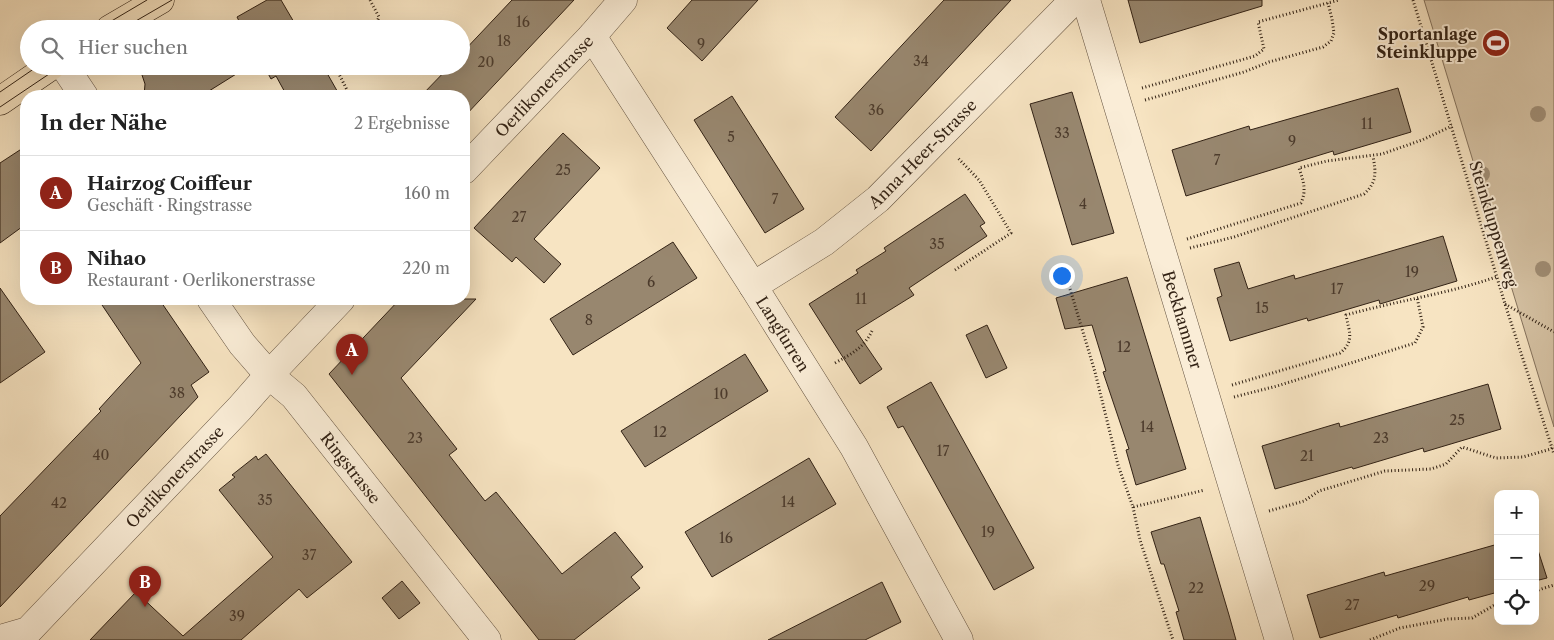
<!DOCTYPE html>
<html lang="de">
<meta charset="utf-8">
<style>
body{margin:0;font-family:"Libre Caslon Text",serif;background:#f6f6f6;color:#222}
.controls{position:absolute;right:15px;bottom:15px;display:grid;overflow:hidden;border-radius:10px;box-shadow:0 5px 20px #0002}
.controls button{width:45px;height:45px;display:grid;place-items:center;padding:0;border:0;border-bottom:1px solid #e0e0e0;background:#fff;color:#222;font:25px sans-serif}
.you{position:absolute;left:1061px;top:275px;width:18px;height:18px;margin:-12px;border:4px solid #fff;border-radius:50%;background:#1a73e8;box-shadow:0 0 0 8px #1a73e833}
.badge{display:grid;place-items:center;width:32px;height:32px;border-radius:50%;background:#8f2418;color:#fff;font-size:16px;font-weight:700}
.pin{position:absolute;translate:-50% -41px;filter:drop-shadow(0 1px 2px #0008)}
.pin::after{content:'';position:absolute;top:26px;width:18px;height:15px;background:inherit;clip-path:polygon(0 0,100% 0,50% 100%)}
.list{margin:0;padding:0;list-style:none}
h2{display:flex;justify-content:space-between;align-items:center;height:65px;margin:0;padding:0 20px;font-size:21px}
h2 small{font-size:16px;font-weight:400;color:#767676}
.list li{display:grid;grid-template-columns:32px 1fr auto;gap:15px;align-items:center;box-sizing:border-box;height:75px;padding:0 20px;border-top:1px solid #e0e0e0}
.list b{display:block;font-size:19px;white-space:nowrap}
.list p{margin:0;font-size:16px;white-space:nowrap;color:#767676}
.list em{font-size:16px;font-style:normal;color:#767676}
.icon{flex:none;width:28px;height:28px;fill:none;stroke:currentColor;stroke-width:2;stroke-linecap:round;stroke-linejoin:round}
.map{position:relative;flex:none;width:1554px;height:640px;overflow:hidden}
.search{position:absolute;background:#fff;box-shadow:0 5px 20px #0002;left:20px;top:20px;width:450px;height:55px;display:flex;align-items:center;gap:12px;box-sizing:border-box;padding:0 18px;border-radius:28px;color:#767676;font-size:19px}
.panel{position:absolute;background:#fff;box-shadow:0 5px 20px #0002;left:20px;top:90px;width:450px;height:215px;border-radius:20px}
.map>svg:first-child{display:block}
</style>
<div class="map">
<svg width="1554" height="640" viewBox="0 0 1554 640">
<rect width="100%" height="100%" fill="#f7e4c2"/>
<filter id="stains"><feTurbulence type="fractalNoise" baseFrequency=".004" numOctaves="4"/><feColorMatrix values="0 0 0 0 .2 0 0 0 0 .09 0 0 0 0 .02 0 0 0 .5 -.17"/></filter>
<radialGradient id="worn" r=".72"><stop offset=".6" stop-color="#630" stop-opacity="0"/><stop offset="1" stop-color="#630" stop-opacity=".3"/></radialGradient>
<path fill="#d6c3a5" stroke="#84725d" d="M1424,0H1554V427Z"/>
<g fill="#98876f" stroke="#322215">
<path d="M267,0H281L298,29H243L237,17Z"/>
<path d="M512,0H574L464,117V96H421L450,66H461V54Z"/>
<path d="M692,0H758L702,61L667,28Z"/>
<path d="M944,0H1011L871,151L835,117Z"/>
<path d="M1128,0H1262V6L1140,43Z"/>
<path d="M139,66H249L201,96H144L145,84Z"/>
<path d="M264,66H323L340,96H287L276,76L271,79Z"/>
<path d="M1398,88L1411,132L1334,155L1333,151L1186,196L1172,150L1249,126L1250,130Z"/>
<path d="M1072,92L1114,233L1072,245L1030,104Z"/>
<path d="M732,96L804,209L765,233L694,120Z"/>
<path d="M563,133L600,168L534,239L561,264L544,283L516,257L512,262L474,228Z"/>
<path d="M26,146V224L0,243V163Z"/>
<path d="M965,194L985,223L980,226L987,236L909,288L914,295L856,331L882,369L860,384L809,304L858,273L856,270L886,251L884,248Z"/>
<path d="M1443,236L1457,281L1380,304L1379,300L1308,321L1307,318L1230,341L1217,298L1222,296L1214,269L1239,262L1248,289L1294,275L1295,279Z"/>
<path d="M673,242L697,278L573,355L550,319Z"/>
<path d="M1127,277L1186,469L1136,485L1126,450L1129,449L1103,372L1106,371L1092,325L1065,329L1056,298Z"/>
<path d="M0,288L45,352L0,383Z"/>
<path d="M98,299H159L209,372L191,385L198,397L0,607V516L101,411L99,409L141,363Z"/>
<path d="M400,299H476L401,378L457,449L449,455L485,501L496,492L562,574L615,532L643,567L631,577L640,588L574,640H539L329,374Z"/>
<path d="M987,325L1007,368L986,378L966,335Z"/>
<path d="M745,354L768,391L645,467L621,431Z"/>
<path d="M931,382L1034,568L994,590L903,426L898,428L887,407Z"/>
<path d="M1488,384L1501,429L1424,452L1423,448L1353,469L1352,467L1275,489L1262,446L1339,423L1340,427Z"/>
<path d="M266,454L352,562L307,598L299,589L241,640H90L136,592L183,636L273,557L219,490L235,477L232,475L256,456L258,460Z"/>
<path d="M809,458L836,504L712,577L685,532Z"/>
<path d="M1200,517L1229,615L1236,640H1184L1176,612L1179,611L1164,564H1161L1151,532Z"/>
<path d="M1535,541L1547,578L1535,581Z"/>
<path d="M1498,544V592L1469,600L1468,597L1398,618L1397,615L1320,638L1307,595L1384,572L1385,576Z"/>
<path d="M402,581L420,603L399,619L382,598Z"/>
<path d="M882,582L901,622L865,640H768Z"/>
</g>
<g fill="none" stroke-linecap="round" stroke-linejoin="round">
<defs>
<g id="street">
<path id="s1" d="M1086,0L1279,640"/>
<path id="s2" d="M592,36L753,286L854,447L959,640"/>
<path d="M64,66L84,96"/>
<path id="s3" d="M464,170L592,36L623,0"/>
<path id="s4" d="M753,286L824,242L878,199L1074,0"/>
<path id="s5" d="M211,299L242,344L269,375L294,396L487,640"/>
<path id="s6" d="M0,639L28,631L240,408L269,375L341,299"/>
</g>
<g id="primary">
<path d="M110,29L160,0"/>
<path d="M0,101L51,66"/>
</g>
</defs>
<use href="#street" stroke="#635240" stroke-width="29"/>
<use href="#primary" stroke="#322215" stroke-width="29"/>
<g stroke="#322215" stroke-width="3" stroke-dasharray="1 2.5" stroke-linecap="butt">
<path d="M370,0L379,17L374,29"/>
<path d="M1413,0L1505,304L1554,454"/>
<path d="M335,66L350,96"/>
<path d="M1142,88L1255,56L1264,49L1258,22L1339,0"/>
<path d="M1145,100L1244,72L1269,62L1323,47L1331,41L1334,33L1332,19L1328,3"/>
<path d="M1187,239L1301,203C1307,190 1303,180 1299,168L1327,161L1382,154L1422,140L1452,126"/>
<path d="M1190,248L1234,237L1364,194C1377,182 1376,173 1373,156"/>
<path d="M955,270L1011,233L979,180L958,158"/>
<path d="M1067,279L1095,372L1118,465L1133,507L1205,490"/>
<path d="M1505,304L1554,332"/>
<path d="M835,363C853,353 864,348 873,329"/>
<path d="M1232,385L1340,353C1355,341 1349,332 1346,315C1396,301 1447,294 1496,277"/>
<path d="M1234,397L1277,386L1415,343L1423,327L1417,297"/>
<path d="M1133,507L1140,540L1173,640"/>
<path d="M1269,511L1304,501L1319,491L1385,471L1431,469L1446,464L1462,447L1496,458L1523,457L1551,449L1554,446"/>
<path d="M1535,591L1554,585"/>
<path d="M1370,640L1400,628L1448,619L1472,618L1498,603"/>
</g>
<use href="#street" stroke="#faedd7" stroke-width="28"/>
<use href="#primary" stroke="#f7e4c2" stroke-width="28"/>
<g stroke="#322215" stroke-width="1">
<path d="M98,29L147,0"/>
<path d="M122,29L172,0"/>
<path d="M0,92L38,66"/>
<path d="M0,107L61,66"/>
</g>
</g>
<g fill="#a18f77">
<circle cx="1538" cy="114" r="8"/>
<circle cx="1482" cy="174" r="8"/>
<circle cx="1543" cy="269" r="8"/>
</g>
<defs>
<symbol id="stadium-disc" viewBox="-11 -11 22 22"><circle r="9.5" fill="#8f2418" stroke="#faedd7"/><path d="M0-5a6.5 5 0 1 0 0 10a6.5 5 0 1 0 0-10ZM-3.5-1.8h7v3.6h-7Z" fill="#fff"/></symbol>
</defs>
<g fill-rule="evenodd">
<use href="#stadium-disc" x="1480" y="27" width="32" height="32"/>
</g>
<g text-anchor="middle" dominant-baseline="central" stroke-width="4" stroke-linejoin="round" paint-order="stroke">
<g font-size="14" fill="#4c3b2c">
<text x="523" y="22">16</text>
<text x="504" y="41">18</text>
<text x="701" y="44">9</text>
<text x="921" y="61">34</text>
<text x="486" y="62">20</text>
<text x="876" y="110">36</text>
<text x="1367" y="124">11</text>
<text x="1062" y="133">33</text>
<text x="731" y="137">5</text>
<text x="1292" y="141">9</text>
<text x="1217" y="160">7</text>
<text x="563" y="170">25</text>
<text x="775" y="199">7</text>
<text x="1083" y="204">4</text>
<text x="519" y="217">27</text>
<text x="937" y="244">35</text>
<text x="1412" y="272">19</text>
<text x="651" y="282">6</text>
<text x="1337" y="289">17</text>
<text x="861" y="299">11</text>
<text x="1262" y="308">15</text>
<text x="589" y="320">8</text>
<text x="1124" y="347">12</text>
<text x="177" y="393">38</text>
<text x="721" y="394">10</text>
<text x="1457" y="420">25</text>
<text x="1147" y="427">14</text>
<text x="660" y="432">12</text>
<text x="415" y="438">23</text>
<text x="1381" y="438">23</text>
<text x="943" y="451">17</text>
<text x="101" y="455">40</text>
<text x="1307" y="456">21</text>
<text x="265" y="500">35</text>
<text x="788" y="502">14</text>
<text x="59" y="503">42</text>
<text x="988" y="532">19</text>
<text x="726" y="538">16</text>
<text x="309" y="555">37</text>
<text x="1427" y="586">29</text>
<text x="1196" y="588">22</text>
<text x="1352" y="605">27</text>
<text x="237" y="616">39</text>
</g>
<g font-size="16" font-weight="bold" fill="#322215" stroke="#faedd7" text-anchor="end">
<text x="1477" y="34">Sportanlage<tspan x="1477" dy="18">Steinkluppe</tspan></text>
</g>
<g font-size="16" fill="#322215" stroke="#faedd7">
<text stroke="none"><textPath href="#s3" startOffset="116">Oerlikonerstrasse</textPath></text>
<text stroke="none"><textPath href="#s4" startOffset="216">Anna-Heer-Strasse</textPath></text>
<text transform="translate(1494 224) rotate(73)">Steinkluppenweg</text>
<text stroke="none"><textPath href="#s1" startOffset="334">Beckhammer</textPath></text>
<text stroke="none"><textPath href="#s2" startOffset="354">Langfurren</textPath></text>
<text stroke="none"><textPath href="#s5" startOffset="220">Ringstrasse</textPath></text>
<text stroke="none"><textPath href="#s6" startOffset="242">Oerlikonerstrasse</textPath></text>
</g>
</g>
<rect width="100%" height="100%" filter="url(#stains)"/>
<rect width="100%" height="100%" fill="url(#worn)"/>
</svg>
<div class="controls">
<button>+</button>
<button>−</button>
<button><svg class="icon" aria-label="locate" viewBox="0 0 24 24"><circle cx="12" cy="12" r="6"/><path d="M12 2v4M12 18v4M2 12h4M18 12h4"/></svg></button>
</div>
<div class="you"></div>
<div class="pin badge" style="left:352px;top:375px">A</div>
<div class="pin badge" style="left:145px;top:607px">B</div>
<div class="search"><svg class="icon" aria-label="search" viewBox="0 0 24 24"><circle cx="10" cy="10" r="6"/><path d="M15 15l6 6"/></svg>Hier suchen</div>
<section class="panel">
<h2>In der Nähe<small>2 Ergebnisse</small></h2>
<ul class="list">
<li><span class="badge">A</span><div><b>Hairzog Coiffeur</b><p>Geschäft · Ringstrasse</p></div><em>160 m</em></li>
<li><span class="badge">B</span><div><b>Nihao</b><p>Restaurant · Oerlikonerstrasse</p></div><em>220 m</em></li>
</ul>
</section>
</div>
